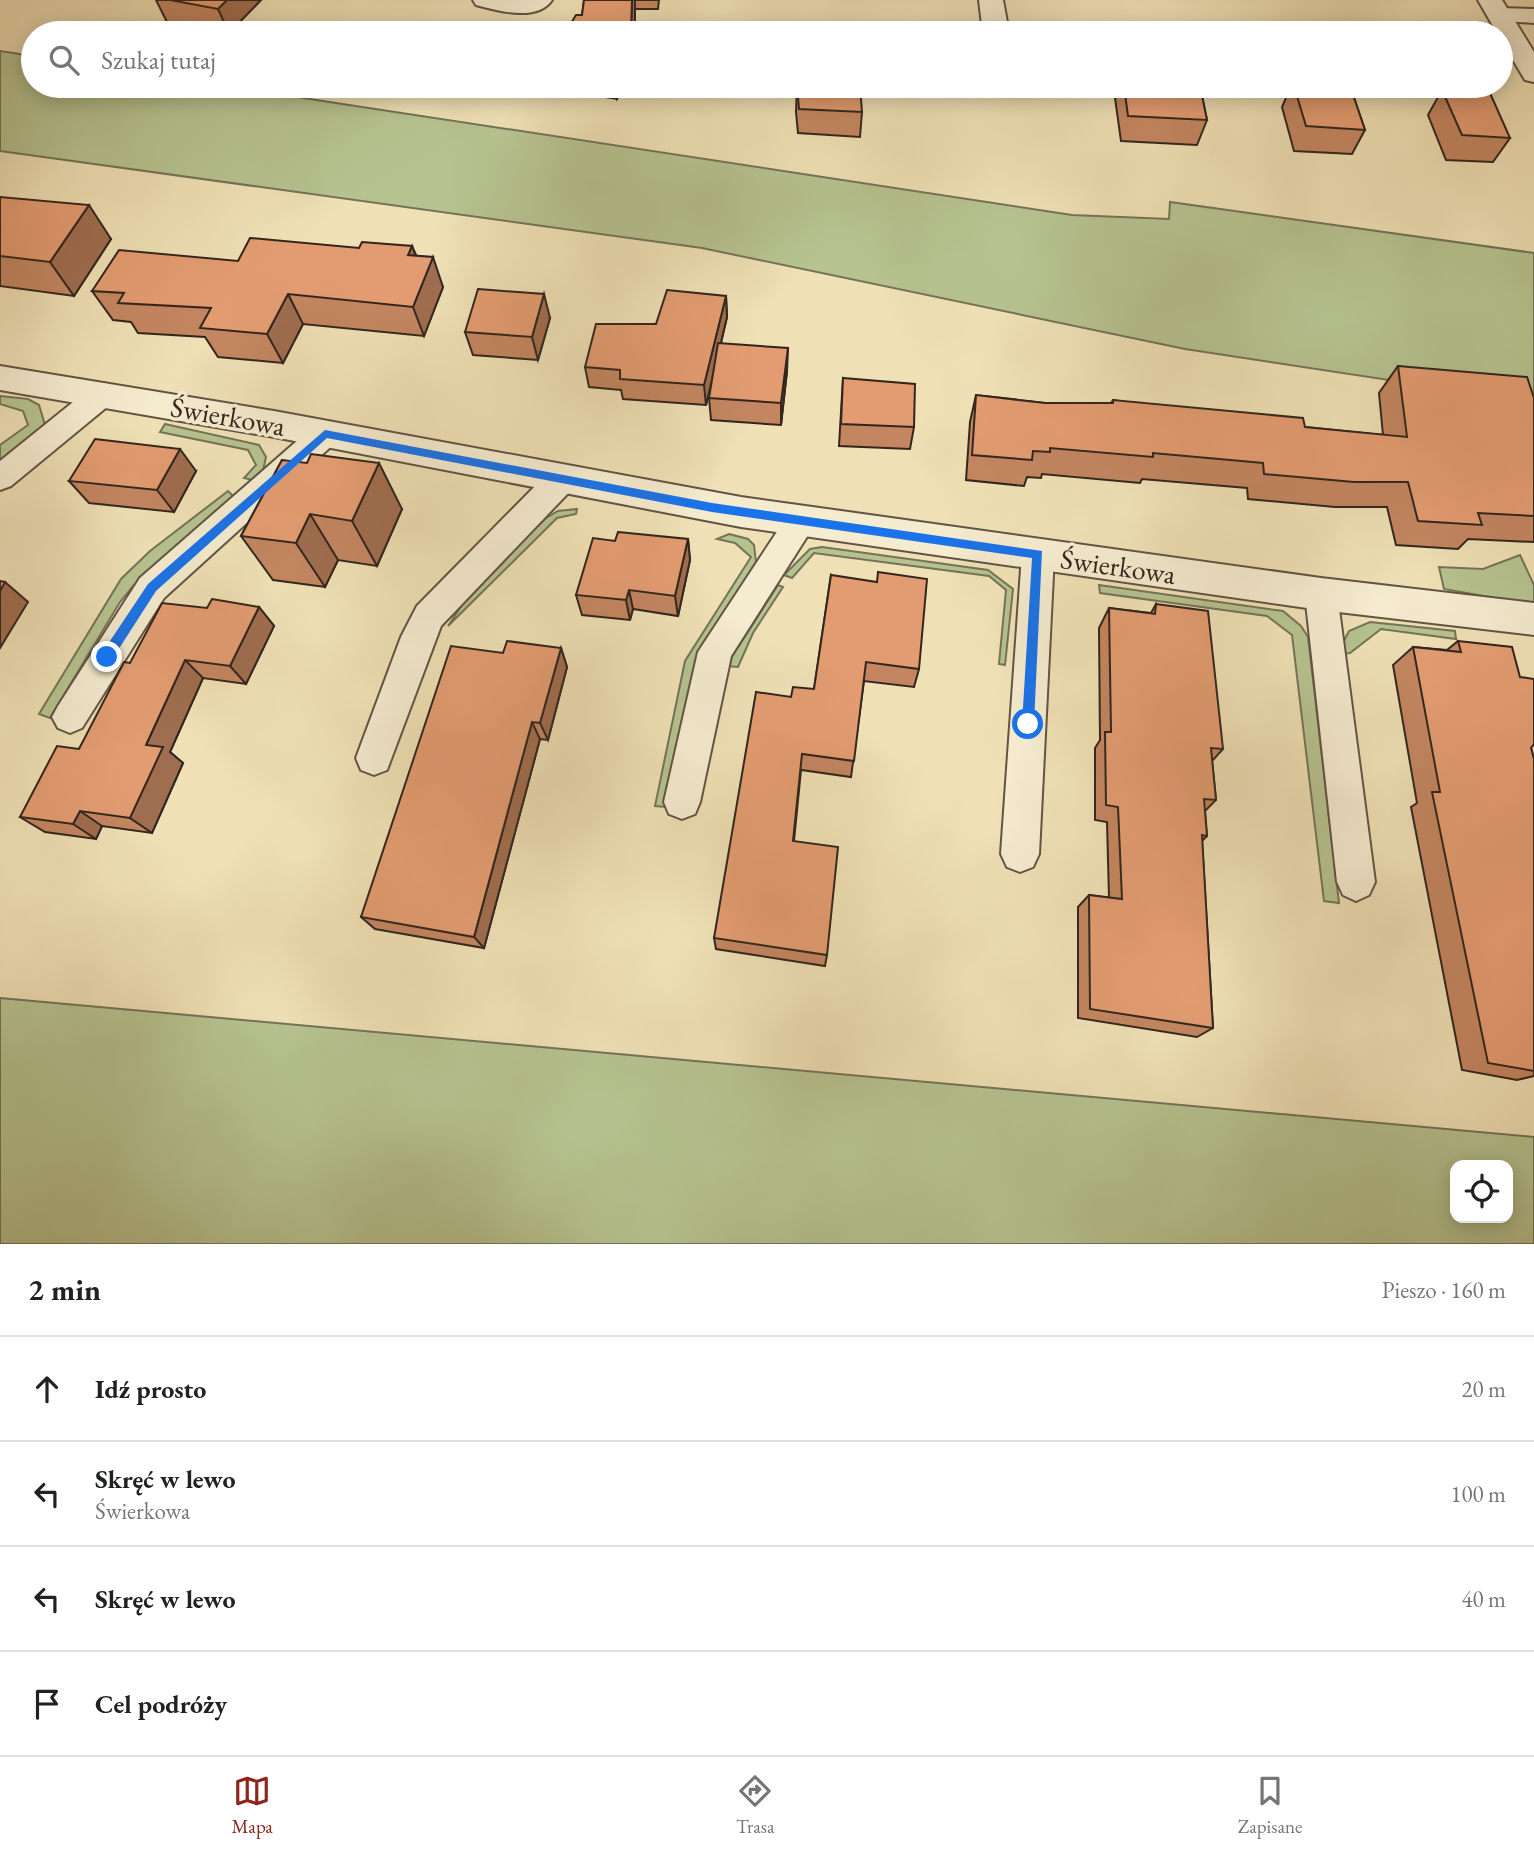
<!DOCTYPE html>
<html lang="pl">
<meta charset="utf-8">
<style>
body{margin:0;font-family:"EB Garamond",serif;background:#f6f6f6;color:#202124}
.controls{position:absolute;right:21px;bottom:21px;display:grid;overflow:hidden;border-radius:14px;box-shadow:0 4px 18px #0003}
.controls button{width:63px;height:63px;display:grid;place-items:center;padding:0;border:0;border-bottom:2px solid #e0e0e0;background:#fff;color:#202124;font:35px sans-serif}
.stop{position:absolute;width:21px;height:21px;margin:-16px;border:5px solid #1a73e8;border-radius:50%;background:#fff}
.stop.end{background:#1a73e8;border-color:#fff;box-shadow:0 2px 7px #0008}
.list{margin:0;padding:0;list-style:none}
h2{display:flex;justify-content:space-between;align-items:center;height:91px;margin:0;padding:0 28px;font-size:30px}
h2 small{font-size:23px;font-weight:400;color:#757577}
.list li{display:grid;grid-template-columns:46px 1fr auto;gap:21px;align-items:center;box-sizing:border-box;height:105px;padding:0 28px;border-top:2px solid #e0e0e0}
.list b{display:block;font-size:26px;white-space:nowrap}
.list p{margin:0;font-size:23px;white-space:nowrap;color:#757577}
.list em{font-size:23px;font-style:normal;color:#757577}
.icon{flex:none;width:38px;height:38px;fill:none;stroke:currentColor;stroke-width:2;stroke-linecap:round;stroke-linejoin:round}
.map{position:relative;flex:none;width:1534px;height:1244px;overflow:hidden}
.search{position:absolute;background:#fff;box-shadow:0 4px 18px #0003;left:21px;right:21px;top:21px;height:77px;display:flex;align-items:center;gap:18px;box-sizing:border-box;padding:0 24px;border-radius:38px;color:#757577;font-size:26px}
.sheet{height:511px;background:#fff}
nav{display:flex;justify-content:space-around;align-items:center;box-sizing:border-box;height:98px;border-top:2px solid #e0e0e0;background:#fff;font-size:19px;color:#757577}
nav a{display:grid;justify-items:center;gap:4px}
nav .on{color:#8f2418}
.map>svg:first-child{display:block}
</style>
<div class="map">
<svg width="1534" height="1244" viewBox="0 0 1534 1244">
<rect width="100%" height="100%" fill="#efe0b5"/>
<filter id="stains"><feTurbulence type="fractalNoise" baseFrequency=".00286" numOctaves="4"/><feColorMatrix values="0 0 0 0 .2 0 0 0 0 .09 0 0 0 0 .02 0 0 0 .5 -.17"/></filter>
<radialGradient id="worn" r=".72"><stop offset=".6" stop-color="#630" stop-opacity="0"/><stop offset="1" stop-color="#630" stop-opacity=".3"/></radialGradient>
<g fill="#b6c390" stroke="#747457" stroke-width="2" fill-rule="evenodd">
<path d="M0,51L33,56V86H225L1072,215L1169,219L1170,202L1534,253V402L1185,349L702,248L0,151Z"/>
<path d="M0,396L28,399L39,405L45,425L0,465V445L28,425L23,411L0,404Z"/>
<path d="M165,424L259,445L266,457L263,471L252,480L244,478L256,465L248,450L160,432Z"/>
<path d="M228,491L235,498L134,585L120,602L50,718L39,714L121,579L150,551Z"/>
<path d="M577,509L576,514L557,518L448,626L468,596L546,518L558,511Z"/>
<path d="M729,534L748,539L754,545L756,562L700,651L696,663L666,807L655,806L685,661L751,557L735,543L717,539Z"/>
<path d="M822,547L988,570L1013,589L1005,665L999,664L1006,590L989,576L814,553L792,578L784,575L810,549Z"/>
<path d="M1520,555L1534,585V605L1444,589L1439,567L1483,569Z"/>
<path d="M778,585L783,587L753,633L738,667L726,666Z"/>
<path d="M1099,585L1283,611L1301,626L1308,637L1339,903L1324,901L1292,635L1267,616L1100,593Z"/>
<path d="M1370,622L1455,631L1456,639L1381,629L1350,653L1337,654L1349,631Z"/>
<path d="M0,998L1534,1137V1244H0ZM1455,1165H1508V1218H1455Z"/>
</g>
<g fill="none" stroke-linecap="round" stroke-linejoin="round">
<defs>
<g id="lane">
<path d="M1499,8L1534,9V23L1491,20L1488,15L1491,10Z"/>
<path d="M103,383L113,386L117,394L113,402L11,486L0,490V461L93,386Z"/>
<path d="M325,423L336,426L340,434L336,442L164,598L82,728L70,733L58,728L52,717L58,706L140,578L314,426Z"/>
<path d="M562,467L573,470L577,479L573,488L441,626L387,770L374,775L361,770L356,758L401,637L417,606L551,470Z"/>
<path d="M801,508L812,512L817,521L731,656L700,802L695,814L682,819L669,814L664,802L698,652L790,512Z"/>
<path d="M1038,542L1049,546L1054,555L1039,854L1033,867L1020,872L1007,867L1001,854L1022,555L1027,546Z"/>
<path d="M1321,580L1333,584L1337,594L1375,882L1369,895L1356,901L1343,895L1337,882L1305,594L1309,584Z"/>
</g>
<g id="street">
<path d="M473,0H552C537,22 499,11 476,5Z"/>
<path d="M979,0H1003L1009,33H983Z"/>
<path d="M1478,0H1502L1534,52V82L1525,80L1501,40V33H1497Z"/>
<path d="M0,366L274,411L741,497L1321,578L1534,603V635L1321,610L741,527L274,437L0,390Z"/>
</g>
</defs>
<use href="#lane" stroke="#625444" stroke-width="4"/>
<use href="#street" stroke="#625444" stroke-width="4"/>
<use href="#lane" fill="#f5ebcf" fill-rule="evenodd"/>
<use href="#street" fill="#f5ebcf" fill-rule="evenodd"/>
</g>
<g fill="#c38661" stroke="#33261e" stroke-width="2">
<path d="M156,0H261L229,33L167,22Z"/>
<path d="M584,0H659L658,9H635L582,15Z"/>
<path d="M550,86H625L617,99L550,88Z"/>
<path d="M797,86L862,112L860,137L798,133L796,112Z"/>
<path d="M1119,86H1200L1207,120L1197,145L1121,141L1115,98Z"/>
<path d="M1291,86H1350L1365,130L1352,154L1294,151L1282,107Z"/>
<path d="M1442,90L1510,138L1493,162L1446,160L1428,115Z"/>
<path d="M0,197L111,239L74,296L0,286Z"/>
<path d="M412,246L416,255L443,287L424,336L303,324L283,363L218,357L205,337L138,333L131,322L113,320L92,291L238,261L359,248Z"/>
<path d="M726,296L727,317L721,343L787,371L781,425L711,420L709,398L713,373L706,405L623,399L621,390L589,387L585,367L656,324Z"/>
<path d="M550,318L538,360L473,355L465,332Z"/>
<path d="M1398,366L1534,398V542L1468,539L1458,549L1396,545L1387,507H1335L1248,499L1247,488L1142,479L1140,483L1042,474L1041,478L1027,477L1024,486L966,480L970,422L976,395L1045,403H1111L1113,400L1305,427L1383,435L1379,393Z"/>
<path d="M843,378L914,427L910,449L839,446Z"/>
<path d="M282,460L402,509L377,566L338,560L325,587L273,580L241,536Z"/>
<path d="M196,471L174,512L89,503L69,481Z"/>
<path d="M688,539L690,560L678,616L633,609L630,620L582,615L576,595L615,541Z"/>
<path d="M831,575L919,669L914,687L864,681L851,777L801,770L794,841L827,955L825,966L716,949L714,938L791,697L814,689Z"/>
<path d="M1156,604L1223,749L1212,761L1216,800L1205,811L1207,836L1202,841L1213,1028L1197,1037L1078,1018V907L1089,895L1109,898L1107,822L1095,820V748L1100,740L1099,628L1109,608L1151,613Z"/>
<path d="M259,607L274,626L246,684L203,678L170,752L183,763L152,833L102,826L96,839L45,832L20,817L79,749L130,663Z"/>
<path d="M1458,641L1531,748L1534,759V1076L1517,1080L1462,1070L1411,807L1417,803L1393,665L1413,647L1447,650Z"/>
<path d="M561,648L567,667L548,740L540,739L484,948L375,929L361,917L503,653Z"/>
</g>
<g fill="#9f6d4f" stroke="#33261e" stroke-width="2">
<path d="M227,0H261L229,33L218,9Z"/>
<path d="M632,0H635V33H631Z"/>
<path d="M615,86H625L617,99Z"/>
<path d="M89,205L111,239L74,296L50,262Z"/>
<path d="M412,246L423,276L408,255Z"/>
<path d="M433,257L443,287L424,336L413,307Z"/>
<path d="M288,294L303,324L283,363L267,334Z"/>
<path d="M544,294L550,318L538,360L532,337Z"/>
<path d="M726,296L727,317L706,405L704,385Z"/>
<path d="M788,348L787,371L781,425V403Z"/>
<path d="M180,449L196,471L174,512L157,490Z"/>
<path d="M379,463L402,509L377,566L352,521Z"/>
<path d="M310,514L338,560L325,587L296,543Z"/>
<path d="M688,539L690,560L678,616L675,596Z"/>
<path d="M5,582L28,602L0,648V591Z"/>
<path d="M629,590L633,609L630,620L626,600Z"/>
<path d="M259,607L274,626L246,684L230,666Z"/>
<path d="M561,648L567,667L548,740L540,723Z"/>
<path d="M185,660L203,678L170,752L183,763L152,833L130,818L146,745Z"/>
<path d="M532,722L540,739L484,948L474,937Z"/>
<path d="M80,811L102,826L96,839L73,824Z"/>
</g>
<g fill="#e39c71" stroke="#33261e" stroke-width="2">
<path d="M170,0H227L218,9Z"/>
<path d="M584,0H632L631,33H565L576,15H582Z"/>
<path d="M797,86H860L862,112L799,109Z"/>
<path d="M1124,86H1200L1207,120L1128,116Z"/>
<path d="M1294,86H1350L1365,130L1306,126Z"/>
<path d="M1442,90L1490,93L1510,138L1462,135Z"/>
<path d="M0,197L89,205L50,262L0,256Z"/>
<path d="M250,238L359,248L362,242L412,246L408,255L433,257L413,307L288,294L267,334L200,328L211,308L118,303L124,293L92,291L119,250L238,261Z"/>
<path d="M478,289L544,294L532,337L465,332Z"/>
<path d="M667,290L726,296L704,385L620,379V370L585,367L596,324H656Z"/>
<path d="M718,343L788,348L781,403L709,398Z"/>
<path d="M1398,366L1527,377L1534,398V516L1478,513L1482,525L1418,521L1408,482H1354L1264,474L1263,463L1153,453V457L1050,448V452L1033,451L1032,460L972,455L976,395L1045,403H1113V400L1303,418L1305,427L1407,437Z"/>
<path d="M843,378L915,384L914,427L841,424Z"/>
<path d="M95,439L180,449L157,490L69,481Z"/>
<path d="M311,454L379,463L352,521L310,514L296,543L241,536L282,460L307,463Z"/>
<path d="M618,532L688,539L675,596L629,590L626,600L576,595L593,538L615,541Z"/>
<path d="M878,572L927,579L919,669L866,662L854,761L802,754L793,841L838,847L827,955L714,938L756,692L791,697L793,687L814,689L831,575L877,582Z"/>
<path d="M0,581L5,582L0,591Z"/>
<path d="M212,599L259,607L230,666L185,660L146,745L163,747L130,818L80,811L73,824L20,817L57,746L79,749L124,662L130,663L162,603L207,608Z"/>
<path d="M1156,604L1208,611L1223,749L1211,748L1216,800L1204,799L1207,836L1202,835L1213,1028L1090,1009L1089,895L1122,899L1118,807L1106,805L1105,732H1111L1109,608L1155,614Z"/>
<path d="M507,641L561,648L540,723L532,722L474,937L361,917L451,646L503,653Z"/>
<path d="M1458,641L1512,647L1520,677L1534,679V744L1531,748L1534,759V1071L1488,1063L1432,792H1440L1413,647L1461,652Z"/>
</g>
<path fill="#1a73e8" d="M325,430L712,503L1042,551L1034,724L1028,730L1022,724L1032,558L712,512L327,438L156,591L111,661H102V653L148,584Z"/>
<g text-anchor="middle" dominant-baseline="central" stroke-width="7" stroke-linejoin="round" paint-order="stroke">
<g font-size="28" fill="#33261e" stroke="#f5ebcf">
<text transform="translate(228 416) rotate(10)">Świerkowa</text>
<text transform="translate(1118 566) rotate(8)">Świerkowa</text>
</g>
</g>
<rect width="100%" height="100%" filter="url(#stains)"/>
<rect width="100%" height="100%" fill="url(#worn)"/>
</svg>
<div class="controls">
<button><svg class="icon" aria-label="locate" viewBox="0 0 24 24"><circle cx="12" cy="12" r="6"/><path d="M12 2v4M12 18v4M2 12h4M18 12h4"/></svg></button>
</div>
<div class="stop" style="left:1028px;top:724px"></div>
<div class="stop end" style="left:107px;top:657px"></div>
<div class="search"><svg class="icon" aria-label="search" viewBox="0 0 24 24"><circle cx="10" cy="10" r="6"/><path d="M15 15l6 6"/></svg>Szukaj tutaj</div>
</div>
<section class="sheet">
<h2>2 min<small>Pieszo · 160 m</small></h2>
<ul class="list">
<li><svg class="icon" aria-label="ahead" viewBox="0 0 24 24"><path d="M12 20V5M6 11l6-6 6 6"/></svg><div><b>Idź prosto</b></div><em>20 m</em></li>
<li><svg class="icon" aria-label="left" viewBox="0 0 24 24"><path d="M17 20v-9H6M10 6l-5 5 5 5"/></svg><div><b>Skręć w lewo</b><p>Świerkowa</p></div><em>100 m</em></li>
<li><svg class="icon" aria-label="left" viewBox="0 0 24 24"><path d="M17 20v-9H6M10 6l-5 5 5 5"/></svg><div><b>Skręć w lewo</b></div><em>40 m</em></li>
<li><svg class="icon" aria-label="arrive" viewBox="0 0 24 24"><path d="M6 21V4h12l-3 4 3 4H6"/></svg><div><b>Cel podróży</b></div></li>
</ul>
</section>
<nav>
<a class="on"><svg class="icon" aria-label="map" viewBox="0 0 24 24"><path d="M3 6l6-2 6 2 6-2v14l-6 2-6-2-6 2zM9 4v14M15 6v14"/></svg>Mapa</a>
<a><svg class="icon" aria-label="directions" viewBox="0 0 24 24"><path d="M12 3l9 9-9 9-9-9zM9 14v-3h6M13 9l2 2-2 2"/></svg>Trasa</a>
<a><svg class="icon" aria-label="saved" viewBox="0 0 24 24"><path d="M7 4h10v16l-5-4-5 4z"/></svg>Zapisane</a>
</nav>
